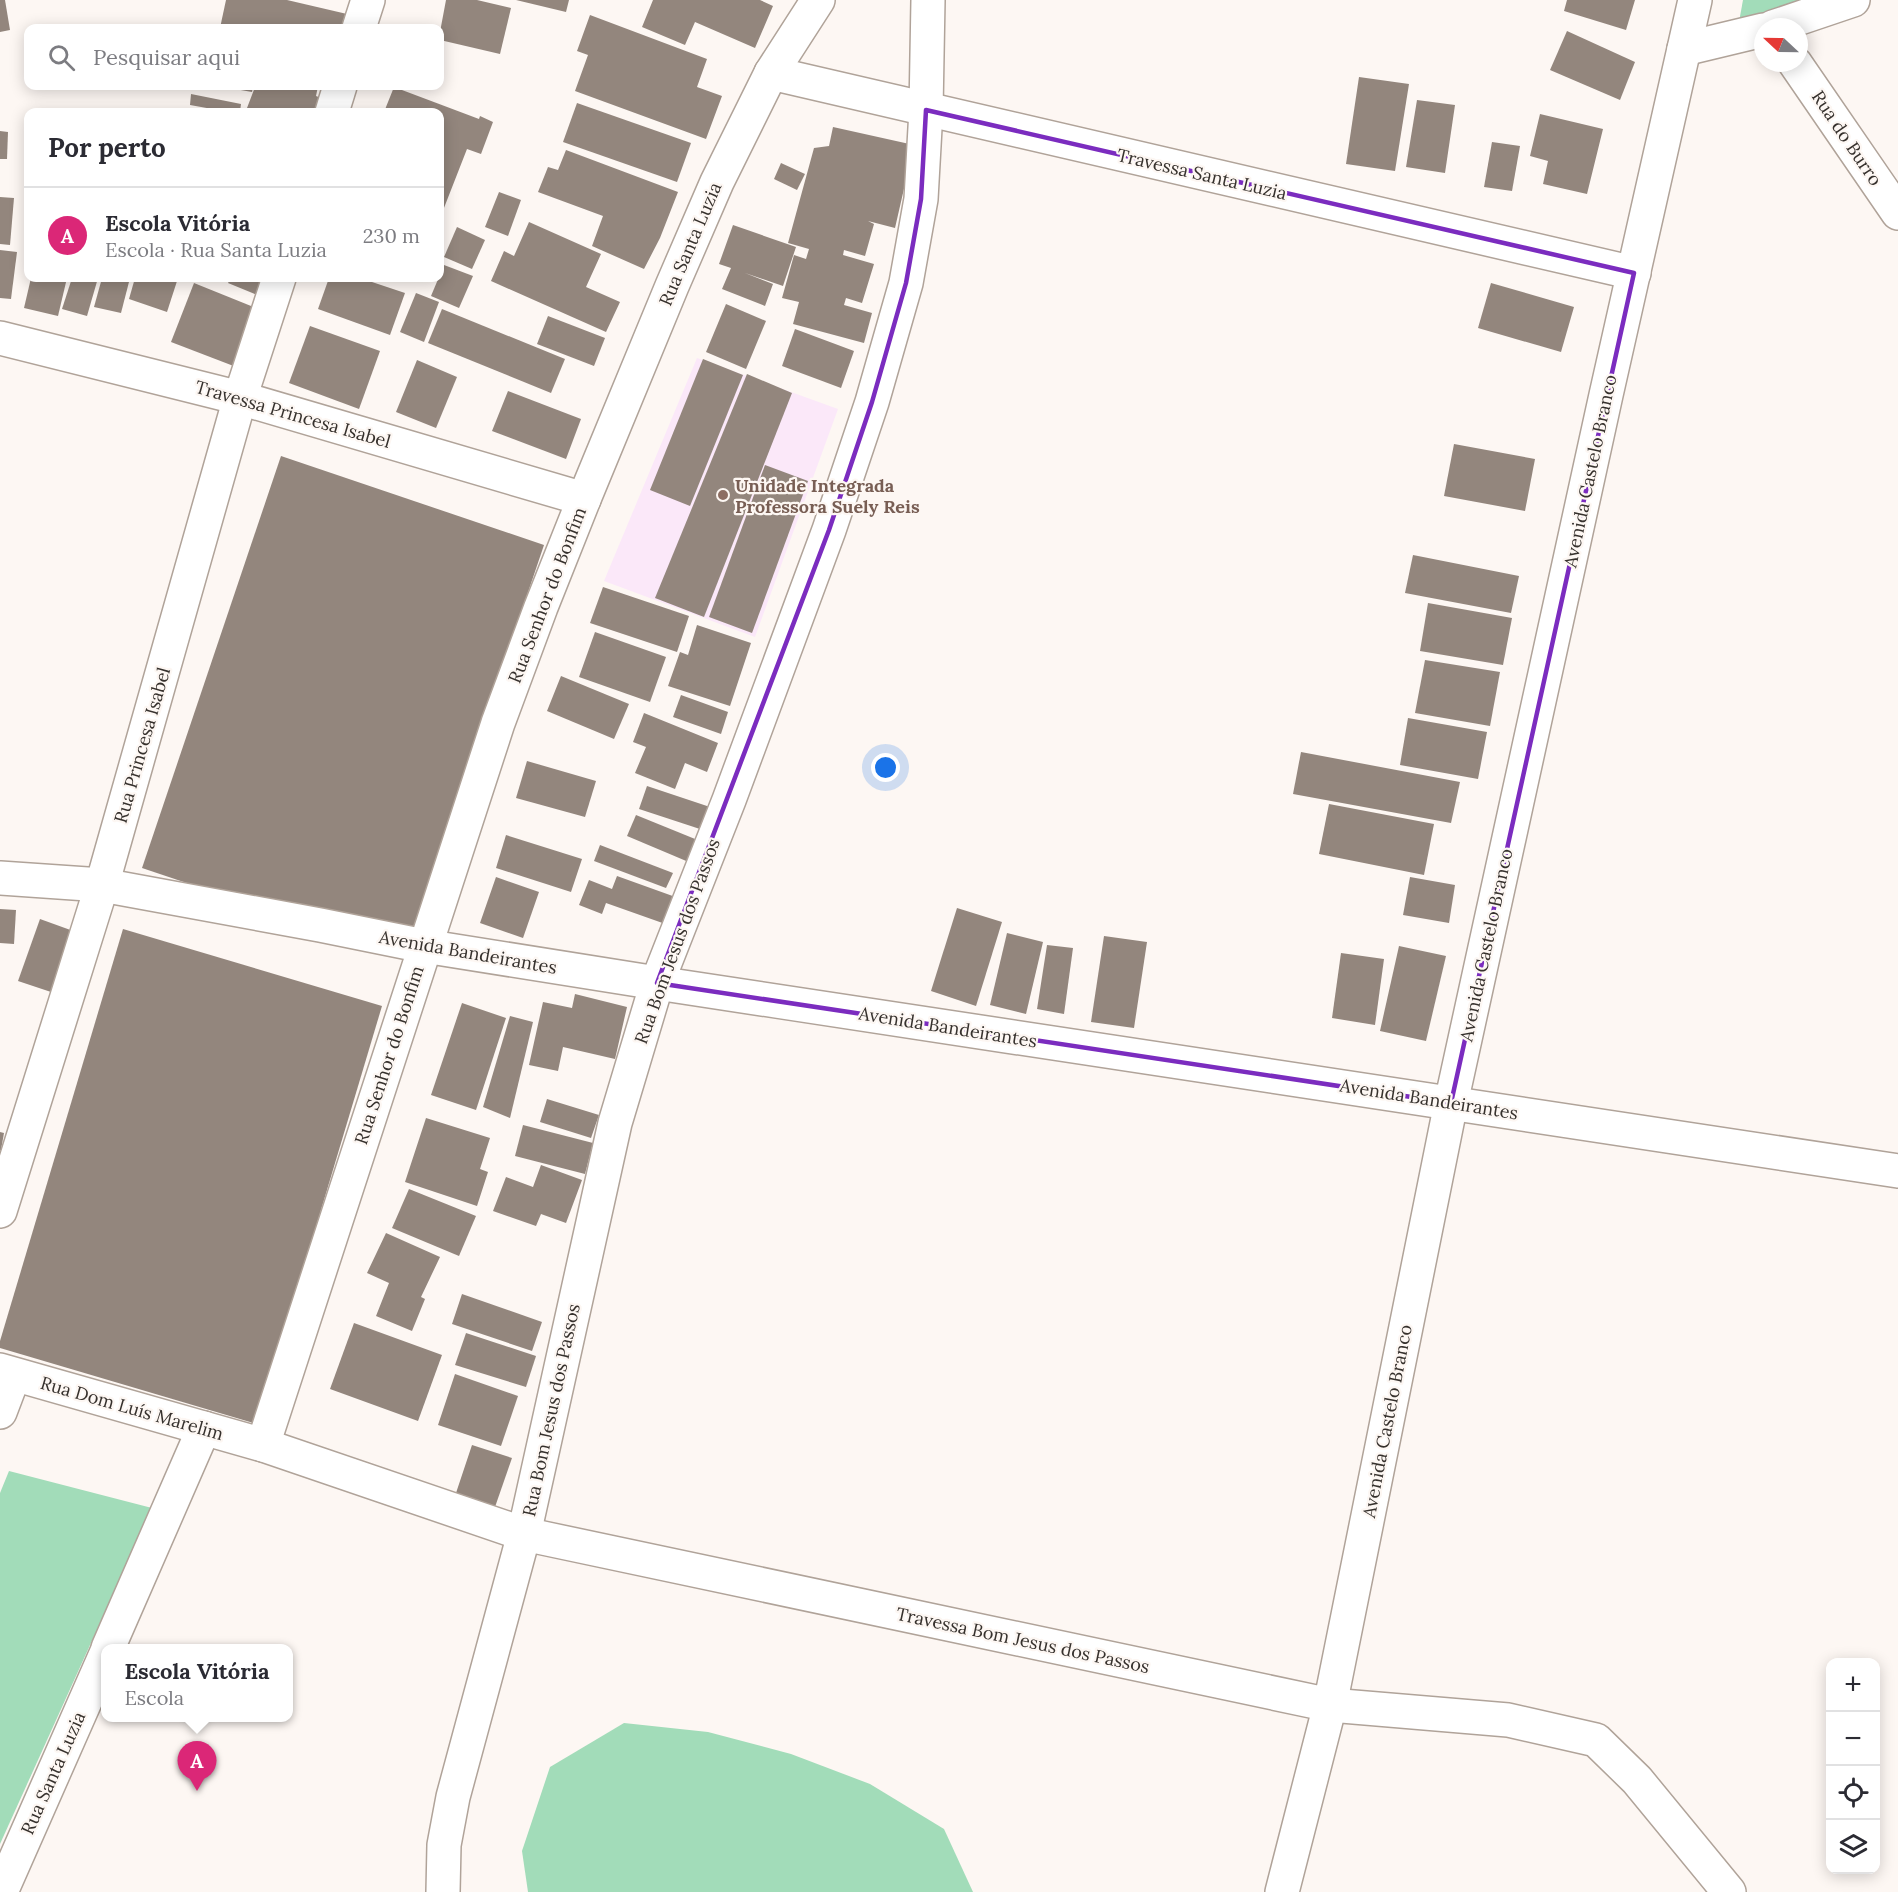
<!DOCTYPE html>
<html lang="pt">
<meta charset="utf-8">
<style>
body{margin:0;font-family:Lora,serif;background:#f7f7f7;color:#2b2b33}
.controls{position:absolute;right:18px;bottom:18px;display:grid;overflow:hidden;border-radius:12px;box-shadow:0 3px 15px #0003}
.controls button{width:54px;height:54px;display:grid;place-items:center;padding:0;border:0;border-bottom:2px solid #e1e1e2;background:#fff;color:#2b2b33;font:30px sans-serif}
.compass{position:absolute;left:1754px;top:18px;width:54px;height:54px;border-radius:50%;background:#fff;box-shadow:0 3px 15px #0003;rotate:292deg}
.you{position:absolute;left:886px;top:768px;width:21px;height:21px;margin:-15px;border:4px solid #fff;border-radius:50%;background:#1a73e8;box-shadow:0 0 0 9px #1a73e833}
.badge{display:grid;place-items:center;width:39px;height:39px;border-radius:50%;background:#db2777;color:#fff;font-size:20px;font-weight:700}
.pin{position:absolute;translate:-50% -50px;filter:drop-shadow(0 2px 3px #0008)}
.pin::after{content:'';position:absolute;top:32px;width:21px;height:18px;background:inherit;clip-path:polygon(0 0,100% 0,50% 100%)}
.popup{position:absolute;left:101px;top:1644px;width:192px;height:78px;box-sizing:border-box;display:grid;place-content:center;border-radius:12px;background:#fff;filter:drop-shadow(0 2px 4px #0005);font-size:20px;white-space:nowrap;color:#7c7c81}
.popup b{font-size:22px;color:#2b2b33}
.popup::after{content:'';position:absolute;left:50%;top:100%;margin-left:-12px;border:12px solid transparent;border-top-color:#fff}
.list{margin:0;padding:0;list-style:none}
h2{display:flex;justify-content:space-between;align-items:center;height:78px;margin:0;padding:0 24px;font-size:26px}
h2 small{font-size:20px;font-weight:400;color:#7c7c81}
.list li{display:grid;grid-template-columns:39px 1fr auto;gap:18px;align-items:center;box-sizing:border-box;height:96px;padding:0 24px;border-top:2px solid #e1e1e2}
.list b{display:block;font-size:22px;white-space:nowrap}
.list p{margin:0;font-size:20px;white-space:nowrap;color:#7c7c81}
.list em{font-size:20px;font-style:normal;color:#7c7c81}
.icon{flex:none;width:33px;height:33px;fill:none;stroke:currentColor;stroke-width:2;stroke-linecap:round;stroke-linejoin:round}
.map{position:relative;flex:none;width:1898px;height:1892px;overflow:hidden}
.search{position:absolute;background:#fff;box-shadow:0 3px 15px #0003;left:24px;top:24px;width:420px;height:66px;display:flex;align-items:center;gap:15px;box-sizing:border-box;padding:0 21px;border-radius:12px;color:#7c7c81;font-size:22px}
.panel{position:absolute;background:#fff;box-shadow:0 3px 15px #0003;left:24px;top:108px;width:420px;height:174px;border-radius:12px}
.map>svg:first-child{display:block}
</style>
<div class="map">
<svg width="1898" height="1892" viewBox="0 0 1898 1892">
<rect width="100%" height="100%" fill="#fdf7f3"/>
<path fill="#fbe8f9" d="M697,358L838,409L755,637L604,581Z"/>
<g fill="#a2dcb9">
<path d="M1743,0H1866L1739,22Z"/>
<path d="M9,1471L152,1508L0,1844V1493Z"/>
<path d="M624,1723L708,1732L791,1754L870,1784L944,1829L973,1892H528L522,1851L550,1767Z"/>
</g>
<g fill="#93867d">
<path d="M0,0H5L10,30L0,32Z"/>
<path d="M226,0H287L347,14L344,28H220Z"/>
<path d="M446,0H477L511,8L500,54L440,40V32Z"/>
<path d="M516,0H569L566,12Z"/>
<path d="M653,0H760L773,6L755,48L695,22L685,45L642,27Z"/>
<path d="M1567,0H1635L1626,30L1564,11Z"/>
<path d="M590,15L707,59L697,87L722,96L706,139L575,91L588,55L577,51Z"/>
<path d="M1567,31L1635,62L1620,100L1550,70Z"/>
<path d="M1359,77L1409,84L1395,171L1346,164Z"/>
<path d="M218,86H318L316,96L331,102L327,112H259L247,108L255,87H253L252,92Z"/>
<path d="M394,87L479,119L480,116L493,122L481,154L467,149L442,213L440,212V112H384Z"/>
<path d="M191,94L241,104L240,112H229L190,105Z"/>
<path d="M1417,100L1455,105L1445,173L1406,167Z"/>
<path d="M577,103L691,143L677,182L563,142Z"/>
<path d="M1540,114L1603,129L1587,194L1543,184L1548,161L1530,156Z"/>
<path d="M833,127L914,145L895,228L868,221L874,224L865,256L844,250L843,255L874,264L862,303L846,298L844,305L872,313L864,343L793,324L799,302L782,298L794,255L806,259L809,249L788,243L814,148L829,146Z"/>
<path d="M0,131L8,132L7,159H0Z"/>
<path d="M1492,142L1520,146L1512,191L1484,187Z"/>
<path d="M566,150L678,192L660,238L644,269L592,246L603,216L538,192L548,167L558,170Z"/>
<path d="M781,163L805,174L797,190L774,179Z"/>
<path d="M499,192L521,200L508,236L485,227Z"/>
<path d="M0,197L14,198L10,245L0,244Z"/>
<path d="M529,222L601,254L586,287L620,302L606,332L491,281L504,251L514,256Z"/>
<path d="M733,225L796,247L783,286L745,273L773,284L765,306L722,289L731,268L719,264Z"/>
<path d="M457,227L485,240L472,269L444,257Z"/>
<path d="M0,250L17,252L11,299L0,298Z"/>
<path d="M444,265L473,276L459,308L431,296Z"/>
<path d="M31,278H67L58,316L24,308Z"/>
<path d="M72,278H98L87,316L62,309Z"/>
<path d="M102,278H130L121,313L94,307Z"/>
<path d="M135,278H178L167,312L129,299Z"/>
<path d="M231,278H265L257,295L228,283Z"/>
<path d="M329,278H360L405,293L390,335L318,309Z"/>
<path d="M386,278H401L399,282Z"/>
<path d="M194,283L266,312L244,370L171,342Z"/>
<path d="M1491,283L1574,307L1561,352L1478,328Z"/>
<path d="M416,293L439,302L424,342L400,332Z"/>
<path d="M726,304L766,321L746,369L706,352Z"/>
<path d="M442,309L565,359L551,393L428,343Z"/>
<path d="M548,316L605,338L594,366L537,344Z"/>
<path d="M310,326L380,351L359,409L289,383Z"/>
<path d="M795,329L854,351L841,388L782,366Z"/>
<path d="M703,359L743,375L690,506L650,490Z"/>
<path d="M417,360L457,377L436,428L396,412Z"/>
<path d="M747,374L792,393L704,617L655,598Z"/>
<path d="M508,391L581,419L566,459L492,431Z"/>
<path d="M1454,444L1535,459L1525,511L1444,496Z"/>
<path d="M281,456L544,545L405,956L142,868Z"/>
<path d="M765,465L808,481L752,633L709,617Z"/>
<path d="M1413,555L1519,576L1511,613L1405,593Z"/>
<path d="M603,587L689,616L677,652L590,623Z"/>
<path d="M1428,603L1512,618L1503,665L1420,651Z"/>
<path d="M697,625L751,643L730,706L668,686L680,652L688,655Z"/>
<path d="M595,632L666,657L650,702L579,677Z"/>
<path d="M1425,660L1500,672L1490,726L1415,713Z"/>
<path d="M561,676L629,704L614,739L547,711Z"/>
<path d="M681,695L728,712L721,734L673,717Z"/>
<path d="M644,713L718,743L707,772L685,763L675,789L635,773L646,747L633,742Z"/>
<path d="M1408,718L1487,732L1478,779L1400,765Z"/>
<path d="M1301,752L1460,782L1451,823L1293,794Z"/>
<path d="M527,761L596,781L585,817L516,798Z"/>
<path d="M647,786L710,807L703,830L639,809Z"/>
<path d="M1329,804L1434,824L1424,875L1319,854Z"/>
<path d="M636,815L700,841L691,863L627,836Z"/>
<path d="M506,835L582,859L571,892L496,868Z"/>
<path d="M600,845L673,873L666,888L594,861Z"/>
<path d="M617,876L681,899L671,926L606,903L602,914L579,905L589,880L612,889Z"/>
<path d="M496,877L539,892L523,938L480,923Z"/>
<path d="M1410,877L1455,885L1449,923L1403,915Z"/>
<path d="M957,908L1002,922L976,1006L931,991Z"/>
<path d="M0,909L16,910L14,944L0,943Z"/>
<path d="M40,919L76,932L54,993L18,981Z"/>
<path d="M123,929L382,1006L257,1424L0,1348V1341Z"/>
<path d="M1007,933L1043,942L1026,1014L990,1005Z"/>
<path d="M1104,936L1147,942L1134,1028L1091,1022Z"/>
<path d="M1047,945L1073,948L1064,1014L1037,1009Z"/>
<path d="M1399,946L1446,956L1426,1041L1380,1031Z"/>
<path d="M1341,953L1384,959L1375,1025L1332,1018Z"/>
<path d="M575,994L627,1007L615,1059L563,1047L558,1071L529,1065L543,1002L572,1008Z"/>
<path d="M462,1003L506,1018L476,1110L431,1095Z"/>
<path d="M510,1016L533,1022L510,1118L483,1107Z"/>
<path d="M547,1099L599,1115L591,1138L540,1122Z"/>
<path d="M426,1118L490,1138L480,1169L488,1172L477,1206L405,1182Z"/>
<path d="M523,1125L593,1143L585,1174L515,1156Z"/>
<path d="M0,1132L4,1133L1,1150H0Z"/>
<path d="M541,1165L582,1180L566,1223L541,1214L536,1226L493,1211L506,1177L533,1187Z"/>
<path d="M409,1189L476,1216L459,1256L392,1228Z"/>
<path d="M386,1233L440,1257L421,1297L425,1299L412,1331L376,1316L389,1283L367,1273Z"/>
<path d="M462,1294L542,1322L532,1351L452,1324Z"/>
<path d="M354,1323L442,1355L418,1421L330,1389Z"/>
<path d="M466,1333L536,1356L526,1387L455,1365Z"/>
<path d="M455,1374L518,1396L501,1446L438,1425Z"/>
<path d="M472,1445L512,1458L495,1507L456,1493Z"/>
</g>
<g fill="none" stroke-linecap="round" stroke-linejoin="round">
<defs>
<g id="minor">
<path d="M1773,27L1853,0"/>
<path d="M359,28L368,0"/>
<path d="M1684,49L1763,30"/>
<path d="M1795,63L1898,213"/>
<path d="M771,73L1634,273"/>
<path d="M332,112L340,86"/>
<path d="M0,338L240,398L584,499"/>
<path d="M0,878L102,885L320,925L424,946L657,983L1898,1171"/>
<path d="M0,1211L102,885L240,398L279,278"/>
<path d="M0,1370L263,1445L524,1534L1330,1705L1508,1720L1596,1740L1637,1780L1729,1892"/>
<path d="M0,1412L14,1375"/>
<path d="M263,1445L498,723L541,607L584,499L672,286L717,182L771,73L818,0"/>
<path d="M108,1648L204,1428"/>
<path d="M1,1892L106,1654"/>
<path d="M443,1892L444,1845L453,1797L524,1534L615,1123L657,983L729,800L829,530L872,402L906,283L921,199L926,110L928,0"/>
<path d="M1282,1892L1330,1705L1451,1103L1606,395L1695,0"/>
</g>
</defs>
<use href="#minor" stroke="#b0a399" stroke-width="36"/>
<use href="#minor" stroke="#fff" stroke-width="33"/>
</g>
<path fill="none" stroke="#7b2cbf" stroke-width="4.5" stroke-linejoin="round" d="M926,110L1634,273L1451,1103L657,983L829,530L872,402L906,283L921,199Z"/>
<circle fill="#8d6e63" stroke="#fdf7f3" stroke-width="2" cx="723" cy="495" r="6"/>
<g text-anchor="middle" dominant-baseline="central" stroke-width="4.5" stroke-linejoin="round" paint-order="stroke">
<g font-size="18" fill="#36312d" stroke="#fdf7f3">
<text transform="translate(1847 138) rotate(56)">Rua do Burro</text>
<text transform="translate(1202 174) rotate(13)">Travessa Santa Luzia</text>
<text transform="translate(690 244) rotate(-67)">Rua Santa Luzia</text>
<text transform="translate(293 414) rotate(16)">Travessa Princesa Isabel</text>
<text transform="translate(1590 471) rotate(-78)">Avenida Castelo Branco</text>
<text transform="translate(547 595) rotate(-69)">Rua Senhor do Bonfim</text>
<text transform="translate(142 745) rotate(-74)">Rua Princesa Isabel</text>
<text transform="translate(677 941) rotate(-70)">Rua Bom Jesus dos Passos</text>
<text transform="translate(1486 945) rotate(-78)">Avenida Castelo Branco</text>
<text transform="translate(468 952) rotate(10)">Avenida Bandeirantes</text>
<text transform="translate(948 1027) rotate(9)">Avenida Bandeirantes</text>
<text transform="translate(389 1055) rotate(-72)">Rua Senhor do Bonfim</text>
<text transform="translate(1429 1099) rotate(9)">Avenida Bandeirantes</text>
<text transform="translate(132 1408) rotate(16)">Rua Dom Luís Marelim</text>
<text transform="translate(551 1410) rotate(-78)">Rua Bom Jesus dos Passos</text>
<text transform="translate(1387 1421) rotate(-79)">Avenida Castelo Branco</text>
<text transform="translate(1023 1640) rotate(12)">Travessa Bom Jesus dos Passos</text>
<text transform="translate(53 1773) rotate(-66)">Rua Santa Luzia</text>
</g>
<g font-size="18" font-weight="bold" fill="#785e54" stroke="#fdf7f3" text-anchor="start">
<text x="735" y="485">Unidade Integrada<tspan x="735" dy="21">Professora Suely Reis</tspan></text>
</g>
</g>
</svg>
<div class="controls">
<button>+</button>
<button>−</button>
<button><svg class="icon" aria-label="locate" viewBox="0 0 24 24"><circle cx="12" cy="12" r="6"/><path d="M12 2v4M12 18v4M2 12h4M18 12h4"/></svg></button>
<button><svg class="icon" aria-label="layers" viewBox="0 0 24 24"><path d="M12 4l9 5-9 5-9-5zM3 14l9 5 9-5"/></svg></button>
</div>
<svg class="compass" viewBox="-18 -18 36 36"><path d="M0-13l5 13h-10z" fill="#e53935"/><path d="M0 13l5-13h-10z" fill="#7c7c81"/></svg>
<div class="you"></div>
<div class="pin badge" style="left:197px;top:1791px">A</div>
<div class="popup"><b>Escola Vitória</b>Escola</div>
<div class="search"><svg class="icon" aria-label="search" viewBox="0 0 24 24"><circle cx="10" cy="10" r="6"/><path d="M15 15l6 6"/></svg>Pesquisar aqui</div>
<section class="panel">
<h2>Por perto<small></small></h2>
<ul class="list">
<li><span class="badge">A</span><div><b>Escola Vitória</b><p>Escola · Rua Santa Luzia</p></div><em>230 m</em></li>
</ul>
</section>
</div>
